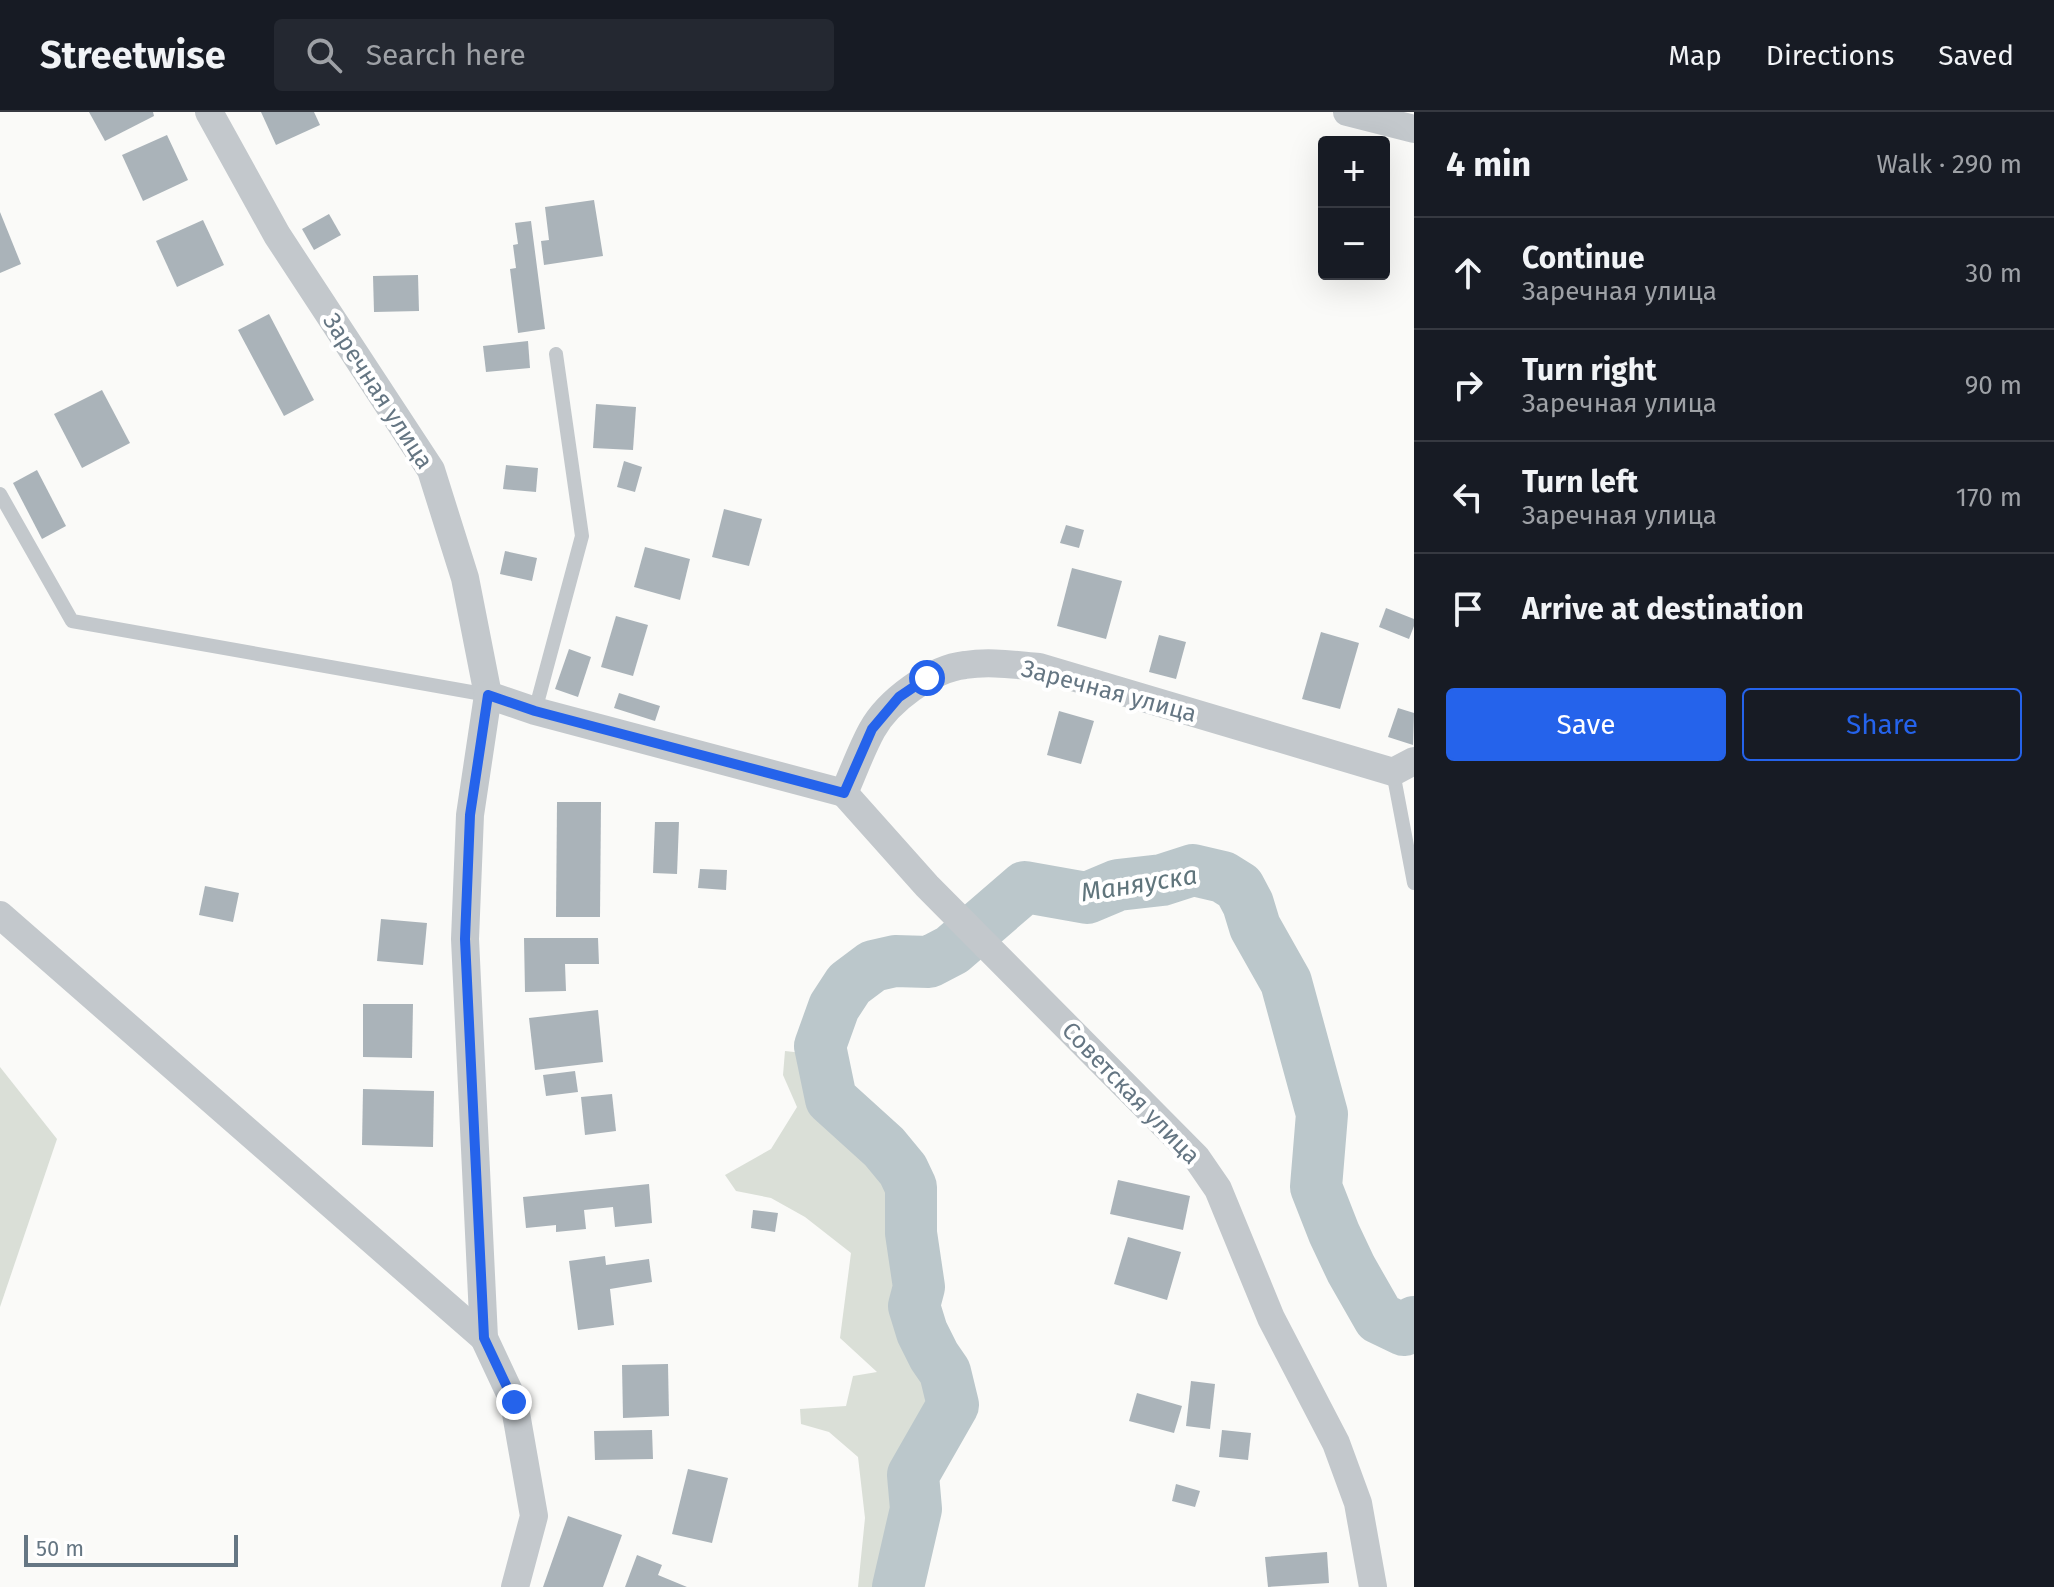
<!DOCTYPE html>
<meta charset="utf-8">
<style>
body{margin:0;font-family:"Fira Sans",sans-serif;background:#242831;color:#f1f3f6}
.controls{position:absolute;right:24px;top:24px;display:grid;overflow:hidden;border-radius:8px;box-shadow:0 8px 32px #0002}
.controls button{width:72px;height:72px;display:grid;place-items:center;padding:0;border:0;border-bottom:2px solid #363941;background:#171b24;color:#f1f3f6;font:40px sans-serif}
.scale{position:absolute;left:24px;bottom:20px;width:214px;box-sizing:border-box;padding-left:8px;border:4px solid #657683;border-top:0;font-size:22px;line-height:28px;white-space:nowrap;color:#657683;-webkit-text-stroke:6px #fff;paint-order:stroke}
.stop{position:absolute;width:24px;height:24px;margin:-18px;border:6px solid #2563eb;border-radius:50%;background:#fff}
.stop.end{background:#2563eb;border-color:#fff;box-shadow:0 2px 8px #0008}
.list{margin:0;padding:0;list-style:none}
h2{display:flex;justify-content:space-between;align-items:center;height:104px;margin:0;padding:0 32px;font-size:34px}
h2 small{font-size:26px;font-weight:400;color:#9ea1a6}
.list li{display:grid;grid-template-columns:52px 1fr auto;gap:24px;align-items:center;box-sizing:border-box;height:112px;padding:0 32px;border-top:2px solid #363941}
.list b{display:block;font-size:30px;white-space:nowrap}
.list p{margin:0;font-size:26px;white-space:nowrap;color:#9ea1a6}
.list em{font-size:26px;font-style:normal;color:#9ea1a6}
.actions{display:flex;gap:16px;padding:24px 32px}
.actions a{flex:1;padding:18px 0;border:2px solid #2563eb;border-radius:8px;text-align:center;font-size:28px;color:#2563eb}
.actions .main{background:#2563eb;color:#fff}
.icon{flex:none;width:44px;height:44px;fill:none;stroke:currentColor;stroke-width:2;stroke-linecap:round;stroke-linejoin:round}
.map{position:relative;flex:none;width:1414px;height:1475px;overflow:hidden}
header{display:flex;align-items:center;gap:48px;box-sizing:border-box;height:112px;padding:0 40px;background:#171b24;border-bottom:2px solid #363941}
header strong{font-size:38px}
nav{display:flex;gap:44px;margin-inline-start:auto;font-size:28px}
.search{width:560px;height:72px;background:#242831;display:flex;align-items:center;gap:20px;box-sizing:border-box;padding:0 28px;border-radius:8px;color:#9ea1a6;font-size:30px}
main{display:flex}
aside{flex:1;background:#171b24}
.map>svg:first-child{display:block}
</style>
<header>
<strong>Streetwise</strong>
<div class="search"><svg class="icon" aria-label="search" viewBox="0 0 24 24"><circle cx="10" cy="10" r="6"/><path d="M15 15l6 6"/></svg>Search here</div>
<nav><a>Map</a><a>Directions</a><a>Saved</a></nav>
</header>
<main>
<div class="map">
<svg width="1414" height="1475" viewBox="0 0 1414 1475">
<rect width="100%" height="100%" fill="#fafaf8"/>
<g fill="#dadfd7">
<path d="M785,939L812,942L822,947L830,1001L840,1014L885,1054L902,1089L916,1159L945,1276L933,1343L916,1475H858L865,1406L858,1345L829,1320L801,1312L800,1297L846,1294L853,1264L877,1260L840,1226L851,1141L805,1105L771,1086L736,1079L725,1063L771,1037L797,995L783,963Z"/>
<path d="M0,955L57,1027L0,1195Z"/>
</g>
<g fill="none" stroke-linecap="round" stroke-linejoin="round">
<path stroke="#bbc7cb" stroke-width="52" d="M898,1475L916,1397L913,1363L953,1293L945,1260L934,1244L922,1220L914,1194L919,1175L911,1121V1075L903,1058L884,1035L831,987L820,934L834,895L849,872L873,854L895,849L929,850L952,838L1025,775L1087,786L1118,773L1162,768L1193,758L1223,765L1239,775L1248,792L1255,815L1286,870L1322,1002L1316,1075L1334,1121L1351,1157L1379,1206L1404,1218L1414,1210"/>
</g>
<g fill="#aab3b9">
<path d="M89,0H153L154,4L105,29Z"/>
<path d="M261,0H314L320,13L276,33Z"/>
<path d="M167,23L188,68L143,89L122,43Z"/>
<path d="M594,88L603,144L544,153L541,129L549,128L545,95Z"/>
<path d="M0,100L21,152L0,161Z"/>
<path d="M329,102L341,123L314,138L302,117Z"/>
<path d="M203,108L224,153L177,175L156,129Z"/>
<path d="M531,109L545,217L518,221L510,157L516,156L513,133L518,132L515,111Z"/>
<path d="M418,163L419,199L374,200L373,164Z"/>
<path d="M269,202L314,288L284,304L238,218Z"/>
<path d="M528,229L530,256L486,260L483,234Z"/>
<path d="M102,278L130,331L82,356L54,302Z"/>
<path d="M596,292L636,295L633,338L593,336Z"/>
<path d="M624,349L642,355L635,380L617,375Z"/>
<path d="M506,353L538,356L536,380L503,377Z"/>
<path d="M37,358L66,414L42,427L13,371Z"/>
<path d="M724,397L762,407L749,454L712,445Z"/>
<path d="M1066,413L1084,418L1079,436L1060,431Z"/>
<path d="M645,435L690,447L680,488L634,475Z"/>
<path d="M505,439L537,446L532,469L500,462Z"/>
<path d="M1072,456L1122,469L1106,527L1057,514Z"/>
<path d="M1386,496L1414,507V514L1409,527L1379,515Z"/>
<path d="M616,504L648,513L633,564L601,555Z"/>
<path d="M1321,520L1359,531L1340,597L1302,587Z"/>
<path d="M1159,523L1186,530L1176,567L1149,560Z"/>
<path d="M569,537L591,545L578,585L555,577Z"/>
<path d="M619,581L660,594L655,609L614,596Z"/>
<path d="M1398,596L1414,601L1413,633L1388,625Z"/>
<path d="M1059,599L1094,609L1081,652L1047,643Z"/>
<path d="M557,690H601L600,805H556Z"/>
<path d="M655,710H679L677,762L653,761Z"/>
<path d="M700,757L727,758L726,778L698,776Z"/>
<path d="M205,774L239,781L233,810L199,803Z"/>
<path d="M381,807L427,811L423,853L377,849Z"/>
<path d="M524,826H598L599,852H565L566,879L525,880Z"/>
<path d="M363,892H413L412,946L363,945Z"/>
<path d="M598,898L603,950L535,958L529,906Z"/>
<path d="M575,959L578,980L546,984L543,963Z"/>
<path d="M363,977L434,979L433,1035L362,1033Z"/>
<path d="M612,982L616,1019L585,1023L581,985Z"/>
<path d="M1118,1068L1190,1084L1183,1118L1110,1102Z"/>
<path d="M649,1072L652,1111L615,1115L613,1095L584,1098L586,1117L556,1120V1113L526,1116L523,1085Z"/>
<path d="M753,1098L778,1101L775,1120L751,1116Z"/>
<path d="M1128,1125L1181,1140L1167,1188L1114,1172Z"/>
<path d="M605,1144L606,1153L649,1147L652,1170L610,1177L614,1213L578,1218L569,1149Z"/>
<path d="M668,1252L669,1304L623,1306L622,1253Z"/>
<path d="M1191,1269L1215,1272L1210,1317L1186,1314Z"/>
<path d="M1137,1281L1182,1294L1174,1321L1129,1309Z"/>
<path d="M652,1318L653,1347L595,1348L594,1319Z"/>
<path d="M1222,1318L1251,1321L1248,1348L1219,1345Z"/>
<path d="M688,1357L728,1366L712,1431L672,1422Z"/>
<path d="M1176,1372L1200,1379L1195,1395L1172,1389Z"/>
<path d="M568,1404L622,1423L603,1475H543Z"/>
<path d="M1327,1440L1329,1471L1268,1475L1265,1445Z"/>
<path d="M637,1443L662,1453L658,1463L687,1475H625Z"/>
</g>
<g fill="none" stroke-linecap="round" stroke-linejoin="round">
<g stroke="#c3c8cc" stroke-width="14">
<path d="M0,382L72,509L488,583"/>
<path d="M535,599L582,424L556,242"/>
<path d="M1393,660L1414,771"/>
</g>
<g stroke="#c3c8cc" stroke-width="28">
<path d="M209,0L277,123L431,358L465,466L488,583L470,703L465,827L484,1226L514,1290L534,1404L515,1475"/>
<path d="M1347,0L1414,17"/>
<path d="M488,583L535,599L844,681C853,661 861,638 872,618C888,589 931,557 965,553C990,549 1015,553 1039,555L1393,660L1414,649"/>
<path d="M844,681L927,774L1196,1045L1218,1077L1271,1206L1336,1331L1358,1391L1373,1475"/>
<path d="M0,803L484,1226"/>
</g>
</g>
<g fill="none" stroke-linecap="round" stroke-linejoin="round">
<path stroke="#2563eb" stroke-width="10" d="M514,1290L484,1226L465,827L470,703L488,583L535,599L844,681L872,617L899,585L927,566"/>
</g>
<g text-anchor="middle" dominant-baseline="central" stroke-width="8" stroke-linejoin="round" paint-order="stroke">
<g font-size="24" fill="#657683" stroke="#fff">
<text transform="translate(378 279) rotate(57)">Заречная улица</text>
<text transform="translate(1109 579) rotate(15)">Заречная улица</text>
<text transform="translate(1131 981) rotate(46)">Советская улица</text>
</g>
<g font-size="26" font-style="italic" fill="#60757c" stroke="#fff">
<text transform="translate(1139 772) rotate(-9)">Маняуска</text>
</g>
</g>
</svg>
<div class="controls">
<button>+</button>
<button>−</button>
</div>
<div class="scale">50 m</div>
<div class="stop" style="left:927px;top:566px"></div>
<div class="stop end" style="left:514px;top:1290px"></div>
</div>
<aside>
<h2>4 min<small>Walk · 290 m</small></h2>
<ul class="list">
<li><svg class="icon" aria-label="ahead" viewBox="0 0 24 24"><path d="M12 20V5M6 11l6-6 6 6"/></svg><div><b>Continue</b><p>Заречная улица</p></div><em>30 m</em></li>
<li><svg class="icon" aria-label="right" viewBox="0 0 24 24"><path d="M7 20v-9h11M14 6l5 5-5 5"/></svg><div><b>Turn right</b><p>Заречная улица</p></div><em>90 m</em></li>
<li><svg class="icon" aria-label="left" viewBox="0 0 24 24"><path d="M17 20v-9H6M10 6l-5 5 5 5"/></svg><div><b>Turn left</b><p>Заречная улица</p></div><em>170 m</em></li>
<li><svg class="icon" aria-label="arrive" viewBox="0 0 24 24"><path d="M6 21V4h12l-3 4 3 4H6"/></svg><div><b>Arrive at destination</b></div></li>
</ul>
<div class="actions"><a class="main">Save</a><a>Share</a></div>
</aside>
</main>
